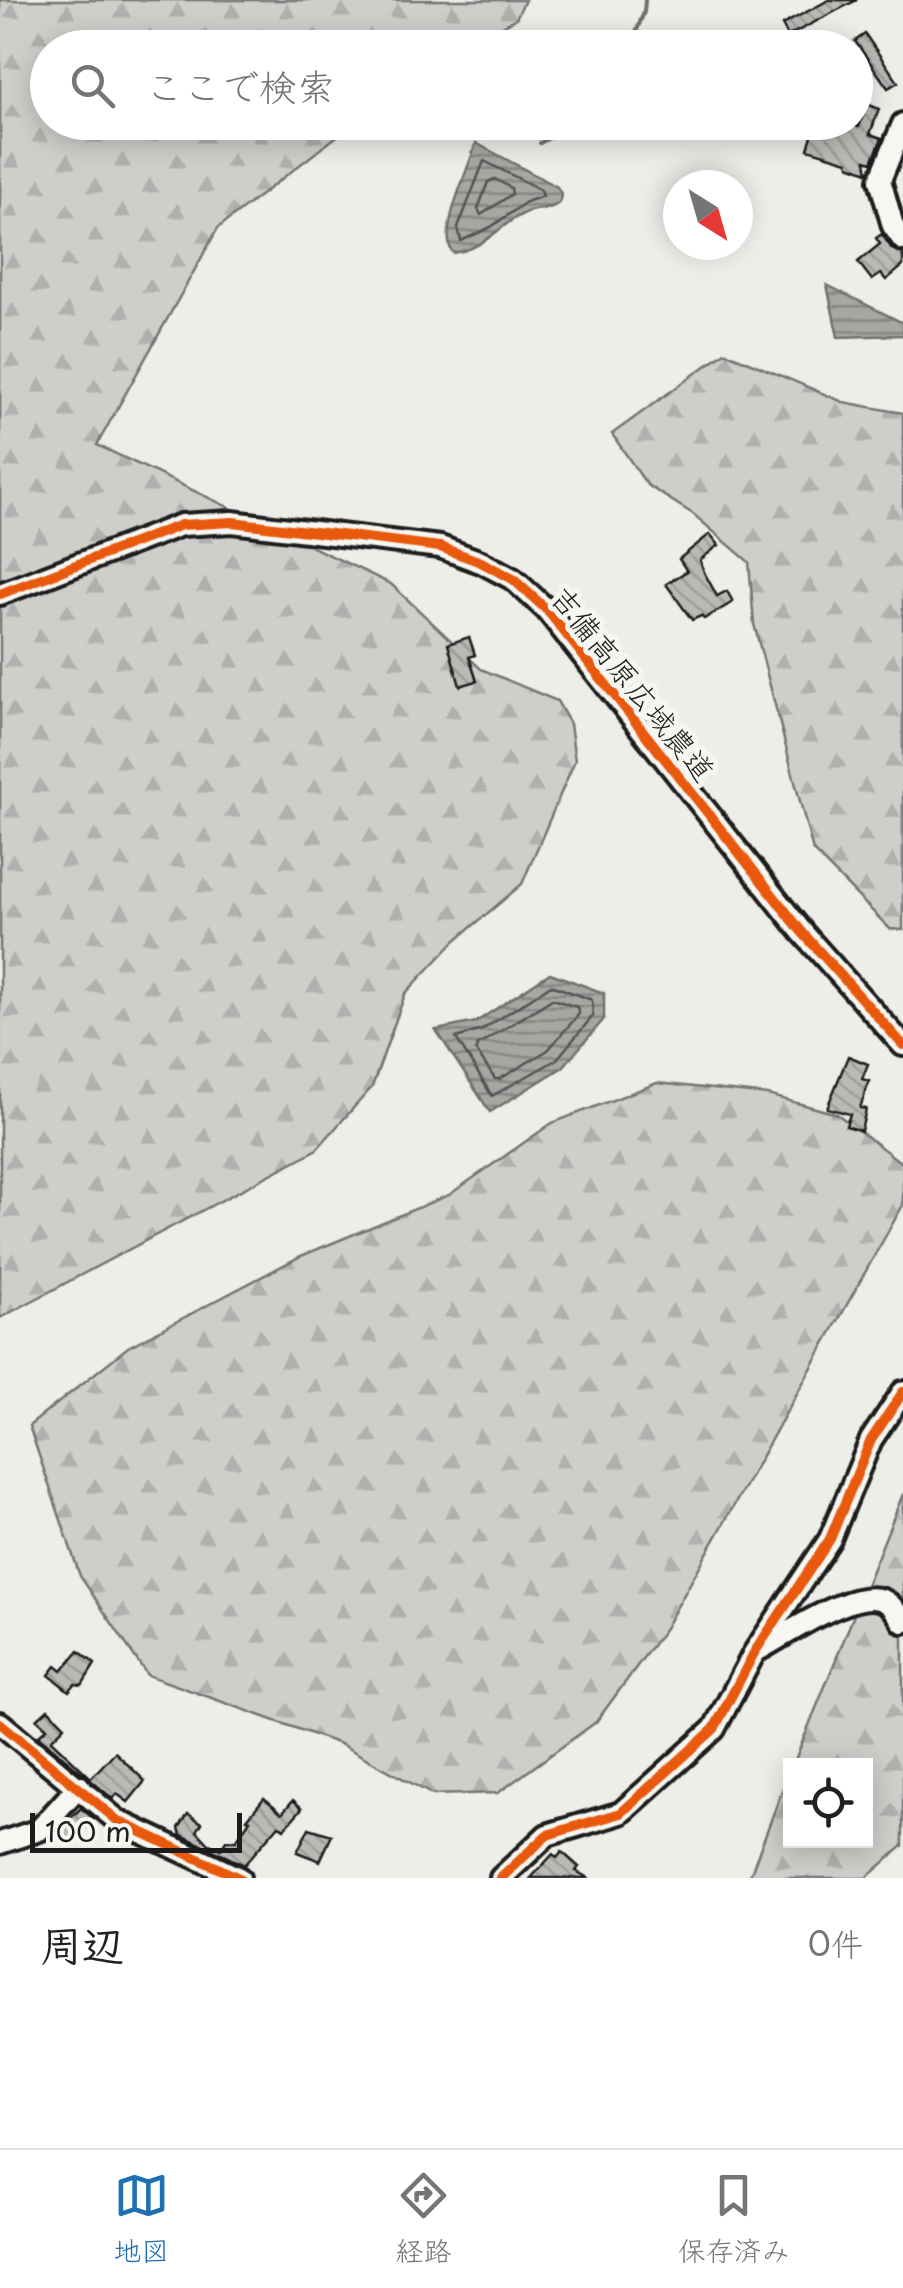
<!DOCTYPE html>
<html lang="ja">
<meta charset="utf-8">
<style>
body{margin:0;font-family:"Playpen Sans","Klee One",sans-serif;background:#f6f6f6;color:#202124}
.controls{position:absolute;right:30px;bottom:30px;display:grid;overflow:hidden;border-radius:0px;box-shadow:0 5px 25px #0003}
.controls button{width:90px;height:90px;display:grid;place-items:center;padding:0;border:0;border-bottom:2px solid #e0e0e0;background:#fff;color:#202124;font:50px sans-serif}
.compass{position:absolute;left:663px;top:170px;width:90px;height:90px;border-radius:50%;background:#fff;box-shadow:0 5px 25px #0003;rotate:143deg}
.scale{position:absolute;left:30px;bottom:25px;width:212px;box-sizing:border-box;padding-left:10px;border:5px solid #1c1c1c;border-top:0;font-size:28px;line-height:35px;white-space:nowrap;color:#1c1c1c;-webkit-text-stroke:8px #f6f6f2;paint-order:stroke}
.list{margin:0;padding:0;list-style:none}
h2{display:flex;justify-content:space-between;align-items:center;height:130px;margin:0;padding:0 40px;font-size:42px}
h2 small{font-size:32px;font-weight:400;color:#757577}
.icon{flex:none;width:55px;height:55px;fill:none;stroke:currentColor;stroke-width:2;stroke-linecap:round;stroke-linejoin:round}
.map{position:relative;flex:none;width:903px;height:1878px;overflow:hidden}
.search{position:absolute;background:#fff;box-shadow:0 5px 25px #0003;left:30px;right:30px;top:30px;height:110px;display:flex;align-items:center;gap:25px;box-sizing:border-box;padding:0 35px;border-radius:55px;color:#757577;font-size:38px}
.sheet{height:270px;background:#fff}
nav{display:flex;justify-content:space-around;align-items:center;box-sizing:border-box;height:140px;border-top:2px solid #e0e0e0;background:#fff;font-size:28px;color:#757577}
nav a{display:grid;justify-items:center;gap:5px}
nav .on{color:#1f6fb2}
.map>svg:first-child{display:block}
</style>
<div class="map">
<svg width="903" height="1878" viewBox="0 0 903 1878">
<defs>
<pattern id="forest-firs" width="22" height="20" patternUnits="userSpaceOnUse" patternTransform="scale(2.5)"><rect width="22" height="20" fill="#cececb"/><path d="M5 1l3.5 6h-7zM16 11l3.5 6h-7z" fill="#b0b0ae"/></pattern>
<pattern id="water-rules" width="6" height="5" patternUnits="userSpaceOnUse" patternTransform="scale(2.5)"><rect width="6" height="5" fill="#a6a6a3"/><path d="M0 2.5h6" fill="none" stroke="#868684"/></pattern>
<pattern id="building-back-hatch" width="6" height="6" patternUnits="userSpaceOnUse" patternTransform="scale(2.5)"><rect width="6" height="6" fill="#b9b9b6"/><path d="M-1 5l2 2M0 0l6 6M5-1l2 2" fill="none" stroke="#9e9e9c"/></pattern>
</defs>
<rect width="100%" height="100%" fill="#edede9"/>
<filter id="ink" filterUnits="userSpaceOnUse"><feTurbulence type="fractalNoise" baseFrequency=".01" numOctaves="2"/><feDisplacementMap in="SourceGraphic" scale="20" xChannelSelector="R" yChannelSelector="G"/><feConvolveMatrix kernelMatrix="1 2 1 2 8 2 1 2 1" color-interpolation-filters="sRGB"/></filter>
<g filter="url(#ink)">
<g fill="url(#forest-firs)" stroke="#757574" stroke-width="2.5">
<path d="M0,0H525L516,18L468,47L48,48V122L354,123L218,228L97,445L391,584L481,669L557,701L570,724L575,760L522,884L455,941L405,994L372,1087L316,1150L0,1318Z"/>
<path d="M725,352L843,402L903,413V930L890,929L813,851L754,624L749,562L693,514L647,485L612,434Z"/>
<path d="M657,1083L768,1095L837,1114L903,1164V1205L665,1628L596,1722L498,1793L433,1795L340,1744L147,1675L80,1576L29,1426L128,1347L301,1256L449,1195L552,1123Z"/>
<path d="M903,1494V1846L866,1878H749L790,1770V1840H866V1766L793,1765Z"/>
</g>
<g fill="url(#water-rules)" stroke="#6f6f6d" stroke-width="2.5">
<path d="M476,143L557,187L561,194L560,202C550,211 542,207 530,211C502,220 489,248 453,253C437,232 469,169 476,143Z"/>
<path d="M827,285L903,323V335L838,337Z"/>
<path d="M550,973L604,993V1019L563,1067L490,1112L436,1030L476,1022Z"/>
</g>
<g fill="none" stroke-linecap="round" stroke-linejoin="round">
<g stroke="#535352" stroke-width="2.5">
<path d="M484,161L541,190L543,196L526,202L491,227L461,241L458,228Z"/>
<path d="M495,179L511,188L512,194L481,215L478,209L488,182Z"/>
<path d="M551,985L592,1000L593,1016L556,1060L492,1096L456,1038L482,1030Z"/>
<path d="M552,999L577,1007L579,1014L548,1050L500,1079H495L476,1051L477,1046Z"/>
</g>
<g stroke="#6f6f6d" stroke-width="4">
<path d="M630,48L644,12L645,0"/>
<path d="M540,143L577,122"/>
</g>
</g>
<g fill="url(#building-back-hatch)" stroke="#1c1c1c" stroke-width="2.5">
<path d="M829,0H857L788,36L782,25Z"/>
<path d="M865,34L898,82L888,88L855,41Z"/>
<path d="M867,104L879,109L870,134L882,138L872,162L866,160L868,172L849,165L848,161L808,149L816,122H845L859,127Z"/>
<path d="M882,234L892,249L903,254V266L886,280L881,274L872,280L858,262L880,244L876,238Z"/>
<path d="M710,534L719,545L700,560L704,572L717,596L727,591L733,602L704,619L701,616L692,620L666,584L687,571L679,559Z"/>
<path d="M469,637L475,655L469,657L477,681L460,686L448,644Z"/>
<path d="M848,1056L868,1064L862,1079L869,1081L860,1108L866,1109L861,1131L846,1126L850,1114L827,1108Z"/>
<path d="M79,1651L95,1664L82,1685L75,1684L69,1691L49,1675L56,1666L62,1671Z"/>
<path d="M48,1709L65,1726L51,1740L91,1778L115,1752L145,1781L128,1802L117,1794L113,1799L38,1736L47,1728L37,1719Z"/>
<path d="M264,1798L282,1813L293,1800L302,1808L284,1829L279,1825L244,1865L181,1835L179,1828L188,1814L202,1823L197,1831L209,1844L221,1849L226,1841H236L250,1820L247,1819Z"/>
<path d="M81,1808L94,1819L69,1844L56,1832Z"/>
<path d="M309,1828L332,1835L320,1861L297,1852Z"/>
<path d="M562,1852L579,1867L576,1871L588,1878H531L553,1854L557,1858Z"/>
</g>
<g fill="none" stroke-linecap="round" stroke-linejoin="round">
<defs>
<g id="minor">
<path d="M903,124L880,180L893,226L903,240"/>
<path d="M0,594L181,525L232,522L440,547L481,562L513,579L547,610L802,932L903,1045"/>
<path d="M758,1650C785,1636 860,1582 888,1603C894,1607 899,1616 903,1622"/>
<path d="M0,1723L118,1821L239,1878"/>
<path d="M0,1843L39,1830L79,1786"/>
<path d="M501,1878L547,1835L621,1813L714,1729L754,1653L830,1539L871,1440L903,1392"/>
</g>
</defs>
<use href="#minor" stroke="#1c1c1c" stroke-width="28"/>
<use href="#minor" stroke="#f6f6f2" stroke-width="20"/>
<defs>
<g id="cycleway">
<path d="M0,594L181,525L232,522L440,547L481,562L513,579L547,610L802,932L903,1045"/>
<path d="M0,1723L118,1821L239,1878"/>
<path d="M501,1878L547,1835L621,1813L714,1729L754,1653L830,1539L871,1440L903,1392"/>
</g>
</defs>
<use href="#cycleway" stroke="#f6f6f2" stroke-width="16"/>
<use href="#cycleway" stroke="#e8590c" stroke-width="10"/>
</g>
</g>
<g text-anchor="middle" dominant-baseline="central" stroke-width="10" stroke-linejoin="round" paint-order="stroke">
<g font-size="30" fill="#1c1c1c" stroke="#f6f6f2">
<text transform="translate(634 683) rotate(51)">吉備高原広域農道</text>
</g>
</g>
</svg>
<div class="controls">
<button><svg class="icon" aria-label="locate" viewBox="0 0 24 24"><circle cx="12" cy="12" r="6"/><path d="M12 2v4M12 18v4M2 12h4M18 12h4"/></svg></button>
</div>
<svg class="compass" viewBox="-18 -18 36 36"><path d="M0-13l5 13h-10z" fill="#e53935"/><path d="M0 13l5-13h-10z" fill="#757577"/></svg>
<div class="scale">100 m</div>
<div class="search"><svg class="icon" aria-label="search" viewBox="0 0 24 24"><circle cx="10" cy="10" r="6"/><path d="M15 15l6 6"/></svg>ここで検索</div>
</div>
<section class="sheet">
<h2>周辺<small>0件</small></h2>
<ul class="list">
</ul>
</section>
<nav>
<a class="on"><svg class="icon" aria-label="map" viewBox="0 0 24 24"><path d="M3 6l6-2 6 2 6-2v14l-6 2-6-2-6 2zM9 4v14M15 6v14"/></svg>地図</a>
<a><svg class="icon" aria-label="directions" viewBox="0 0 24 24"><path d="M12 3l9 9-9 9-9-9zM9 14v-3h6M13 9l2 2-2 2"/></svg>経路</a>
<a><svg class="icon" aria-label="saved" viewBox="0 0 24 24"><path d="M7 4h10v16l-5-4-5 4z"/></svg>保存済み</a>
</nav>
